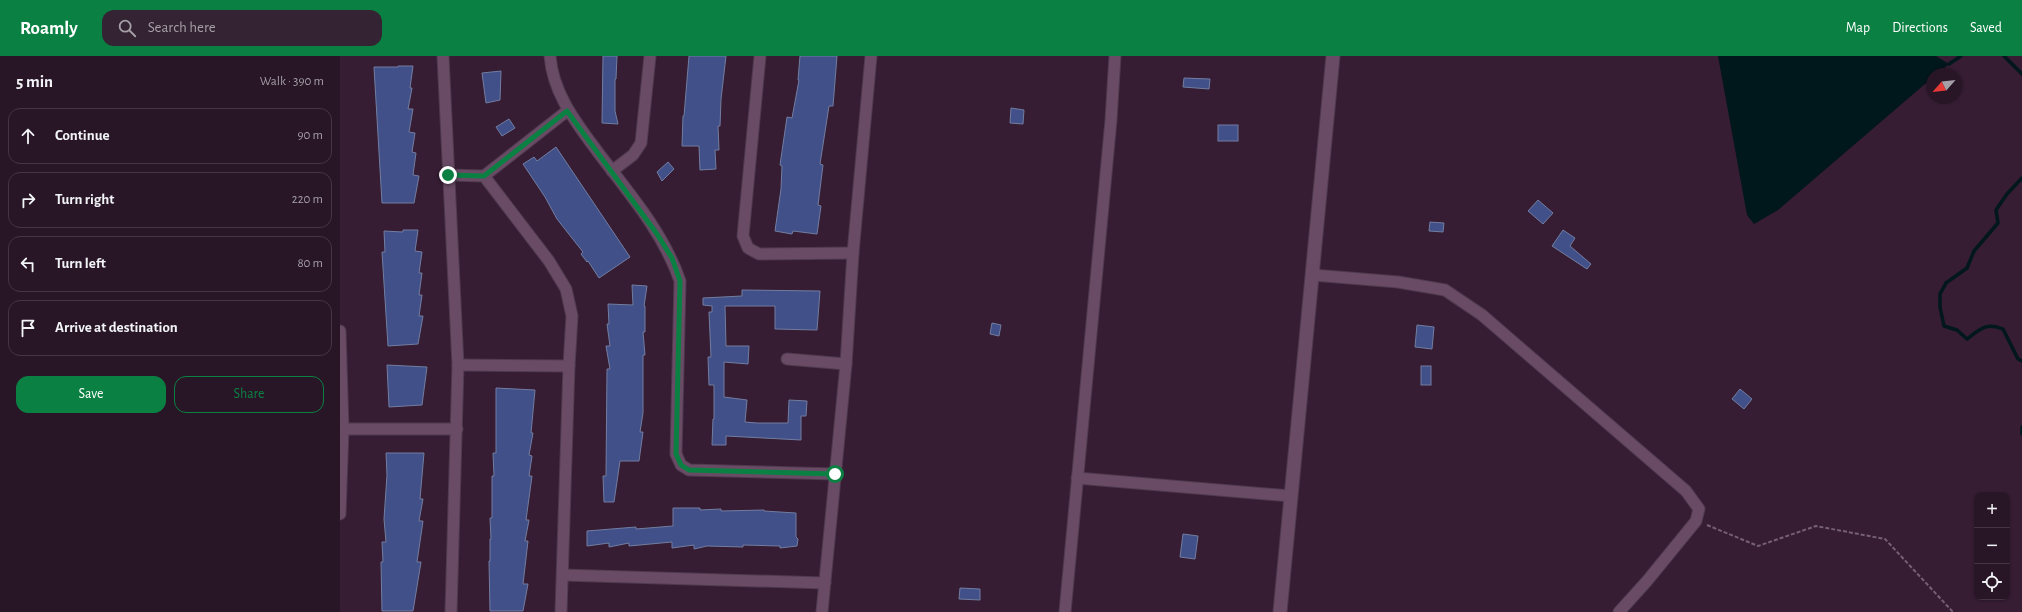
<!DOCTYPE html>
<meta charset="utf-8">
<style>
body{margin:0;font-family:"Alegreya Sans",sans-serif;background:#342333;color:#f1f3f6}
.controls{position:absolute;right:12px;bottom:12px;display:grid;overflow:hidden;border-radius:8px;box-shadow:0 1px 3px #0004}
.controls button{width:36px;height:36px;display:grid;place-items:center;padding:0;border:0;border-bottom:1px solid #443544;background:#281627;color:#f1f3f6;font:20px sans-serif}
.compass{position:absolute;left:1586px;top:12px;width:36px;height:36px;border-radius:50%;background:#281627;box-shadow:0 1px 3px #0004;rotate:243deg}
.stop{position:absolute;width:12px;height:12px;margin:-9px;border:3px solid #0b8043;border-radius:50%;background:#fff}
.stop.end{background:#0b8043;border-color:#fff;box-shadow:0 1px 4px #0008}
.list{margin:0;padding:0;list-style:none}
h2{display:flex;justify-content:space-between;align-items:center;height:52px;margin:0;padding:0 16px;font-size:17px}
h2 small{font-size:13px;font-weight:400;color:#a59fa7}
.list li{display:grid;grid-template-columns:26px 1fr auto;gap:12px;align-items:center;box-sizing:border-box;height:56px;margin:0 8px 8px;padding:0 8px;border:1px solid #443544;border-radius:12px}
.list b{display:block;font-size:15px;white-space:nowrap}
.list em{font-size:13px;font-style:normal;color:#a59fa7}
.actions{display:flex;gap:8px;padding:12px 16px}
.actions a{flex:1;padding:9px 0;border:1px solid #0b8043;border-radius:12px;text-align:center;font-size:14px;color:#0b8043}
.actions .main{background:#0b8043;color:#fff}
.icon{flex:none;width:22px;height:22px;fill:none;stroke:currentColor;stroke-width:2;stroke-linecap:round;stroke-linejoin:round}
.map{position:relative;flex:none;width:1682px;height:556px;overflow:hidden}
header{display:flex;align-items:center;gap:24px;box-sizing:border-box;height:56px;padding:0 20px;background:#0b8043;color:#fff}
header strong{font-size:19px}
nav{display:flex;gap:22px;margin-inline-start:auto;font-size:14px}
.search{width:280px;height:36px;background:#342333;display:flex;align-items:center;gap:10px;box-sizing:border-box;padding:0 14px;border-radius:12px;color:#a59fa7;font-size:15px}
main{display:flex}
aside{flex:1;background:#281627}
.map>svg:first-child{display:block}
</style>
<header>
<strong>Roamly</strong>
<div class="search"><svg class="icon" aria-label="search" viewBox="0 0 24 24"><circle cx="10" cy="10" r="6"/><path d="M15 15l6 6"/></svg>Search here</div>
<nav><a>Map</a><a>Directions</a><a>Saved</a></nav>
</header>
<main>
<aside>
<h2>5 min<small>Walk · 390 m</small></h2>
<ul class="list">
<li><svg class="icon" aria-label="ahead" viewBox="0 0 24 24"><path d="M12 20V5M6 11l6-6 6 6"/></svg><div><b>Continue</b></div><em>90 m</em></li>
<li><svg class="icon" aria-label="right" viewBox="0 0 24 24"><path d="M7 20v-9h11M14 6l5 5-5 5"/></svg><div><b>Turn right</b></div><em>220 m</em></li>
<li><svg class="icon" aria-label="left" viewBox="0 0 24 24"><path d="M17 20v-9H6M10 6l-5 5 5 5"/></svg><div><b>Turn left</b></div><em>80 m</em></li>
<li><svg class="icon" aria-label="arrive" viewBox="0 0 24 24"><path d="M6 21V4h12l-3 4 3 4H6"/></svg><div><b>Arrive at destination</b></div></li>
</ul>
<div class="actions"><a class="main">Save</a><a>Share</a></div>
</aside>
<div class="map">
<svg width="1682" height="556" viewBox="0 0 1682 556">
<rect width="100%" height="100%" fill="#361d34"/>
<path fill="#00171c" d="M1378,0H1596L1609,8L1597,18H1592V22L1438,154L1414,168L1407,159Z"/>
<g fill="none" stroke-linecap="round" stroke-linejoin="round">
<g stroke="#00171c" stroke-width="3.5">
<path d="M1664,0L1682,18"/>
<path d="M1609,8L1621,0"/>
<path d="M1682,122L1667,138L1656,154L1658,167L1634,195L1627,212L1606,227L1600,238V251L1604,270L1617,274L1627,283C1640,273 1647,266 1663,273L1678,303L1682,305"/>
<path d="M1682,371V378"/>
</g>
</g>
<g fill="#415088" stroke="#727da0">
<path d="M263,0H277L276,23H275V55L278,68L262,67Z"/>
<path d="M349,0H386L381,43L380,70H378L379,94H375L376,113L360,114L359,90H342L343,60H344Z"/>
<path d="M460,0H497L493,50H489L480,108L483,109L478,149L481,150L477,178L453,175L452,178L435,175L441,133L442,110L440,109L447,61L452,62L459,24H458Z"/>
<path d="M58,10H73L70,32H72L68,53H73L69,76L75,77L72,96L76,97L73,119L79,120L74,147H42L34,11H58Z"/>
<path d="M161,15L160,44L146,47L142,17Z"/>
<path d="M844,22L870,23L869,33L843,31Z"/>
<path d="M671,52L684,54L683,68L670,67Z"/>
<path d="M169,63L175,72L162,80L156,71Z"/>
<rect x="878" y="69" width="20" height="16"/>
<path d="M216,91L290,201L259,222L248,205L247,206L241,198L243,196L217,163L205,141L183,108L194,101L197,105Z"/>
<path d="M328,106L334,113L322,125L317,116Z"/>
<path d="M1198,144L1213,157L1203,168L1188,155Z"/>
<path d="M1090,166L1104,167L1103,176L1089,175Z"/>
<path d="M63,174H78L75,195L82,196L79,217H82L79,239H82L79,260H83L78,288L48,290L42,196H45L44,175L63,176Z"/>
<path d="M1223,174L1235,182L1230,190L1251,208L1247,213L1212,190Z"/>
<path d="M292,229L307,230L304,250H305V276H303L305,299H303V357L300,376H303L299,405H280L274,446H264L263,420H266L267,313H270L266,290H270L267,268H269L268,248L293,249Z"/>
<path d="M402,234L480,235L477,274L435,273V250H385L386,290H409L408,308L384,306V341L407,344L405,366L417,367H448L449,344L467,345L466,360H461V384L386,380V389H372L373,363H374V329H369L368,301H371L369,256H372V250L363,249V242L402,240Z"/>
<path d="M652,267L661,269L659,280L650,278Z"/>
<path d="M1077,269L1094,271L1092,293L1075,291Z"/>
<path d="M47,309L87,311L82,349L49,351Z"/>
<rect x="1081" y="310" width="10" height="19"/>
<path d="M156,332L195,334L191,377H193L189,399L192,400L189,420H192L186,464H189L185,485H188L183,528H188L183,555H150L149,505H150V483H151L150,462H152V420H154L153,397H156Z"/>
<path d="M1400,333L1412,343L1404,353L1392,343Z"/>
<path d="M46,397H84L80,443H83L79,465H83L77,506H81L73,555H42L41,506H43L42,486H46L44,463L47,419Z"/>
<path d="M333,452H360V454L381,453V455L424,454V455L456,457V481L458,483L457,490L440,492V490L403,489V491L367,490L354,493V489L332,492V486L289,490V487L269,491V487L247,490V475L296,471V473L333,470Z"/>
<path d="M843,478L858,480L855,503L840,501Z"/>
<path d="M620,532L640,533V544L619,543Z"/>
</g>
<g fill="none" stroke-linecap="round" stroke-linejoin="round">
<defs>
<g id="minor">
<path d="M103,0L118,309L111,556"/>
<path d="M210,0C213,39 238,69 260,99C290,138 324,178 340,225L336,398L341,409L349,414L495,418"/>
<path d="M420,0L403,180L408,192L419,198L513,197"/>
<path d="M272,115L293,99L301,87L310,0"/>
<path d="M108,119L144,120L209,205L226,233L232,260L229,310L221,556"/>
<path d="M144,120L227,55"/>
<path d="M973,219L1058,226L1105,234L1142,259L1346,435L1359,453L1356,465L1307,525L1279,556"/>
<path d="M0,275L3,373L0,458"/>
<path d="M447,303L506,308"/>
<path d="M118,309L229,310"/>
<path d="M3,373H117"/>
<path d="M737,422L951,440"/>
<path d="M223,519L485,527"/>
<path d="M482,556L506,308L513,197L531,0"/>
<path d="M725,556L771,64L775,0"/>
</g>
<path id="tertiary" d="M940,556L993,0"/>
</defs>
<use href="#minor" stroke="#503a4e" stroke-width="13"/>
<use href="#tertiary" stroke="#503a4e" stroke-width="15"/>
<path stroke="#766074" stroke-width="2" stroke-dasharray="4 2" stroke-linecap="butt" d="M1367,469L1418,490L1476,470L1545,483L1613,556"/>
<use href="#minor" stroke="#694b65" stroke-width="11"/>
<use href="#tertiary" stroke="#694b65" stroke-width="13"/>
</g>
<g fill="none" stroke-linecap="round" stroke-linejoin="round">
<path stroke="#0b8043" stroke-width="5" d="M108,119L144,120L227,55L317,178L332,202L340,225L336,398L341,409L349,414L495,418"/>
</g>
</svg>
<div class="controls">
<button>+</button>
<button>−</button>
<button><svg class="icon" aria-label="locate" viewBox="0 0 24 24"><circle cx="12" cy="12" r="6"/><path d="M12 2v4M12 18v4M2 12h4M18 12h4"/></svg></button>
</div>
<svg class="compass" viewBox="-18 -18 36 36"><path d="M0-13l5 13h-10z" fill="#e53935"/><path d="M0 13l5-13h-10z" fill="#a59fa7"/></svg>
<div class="stop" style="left:495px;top:418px"></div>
<div class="stop end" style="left:108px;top:119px"></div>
</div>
</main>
